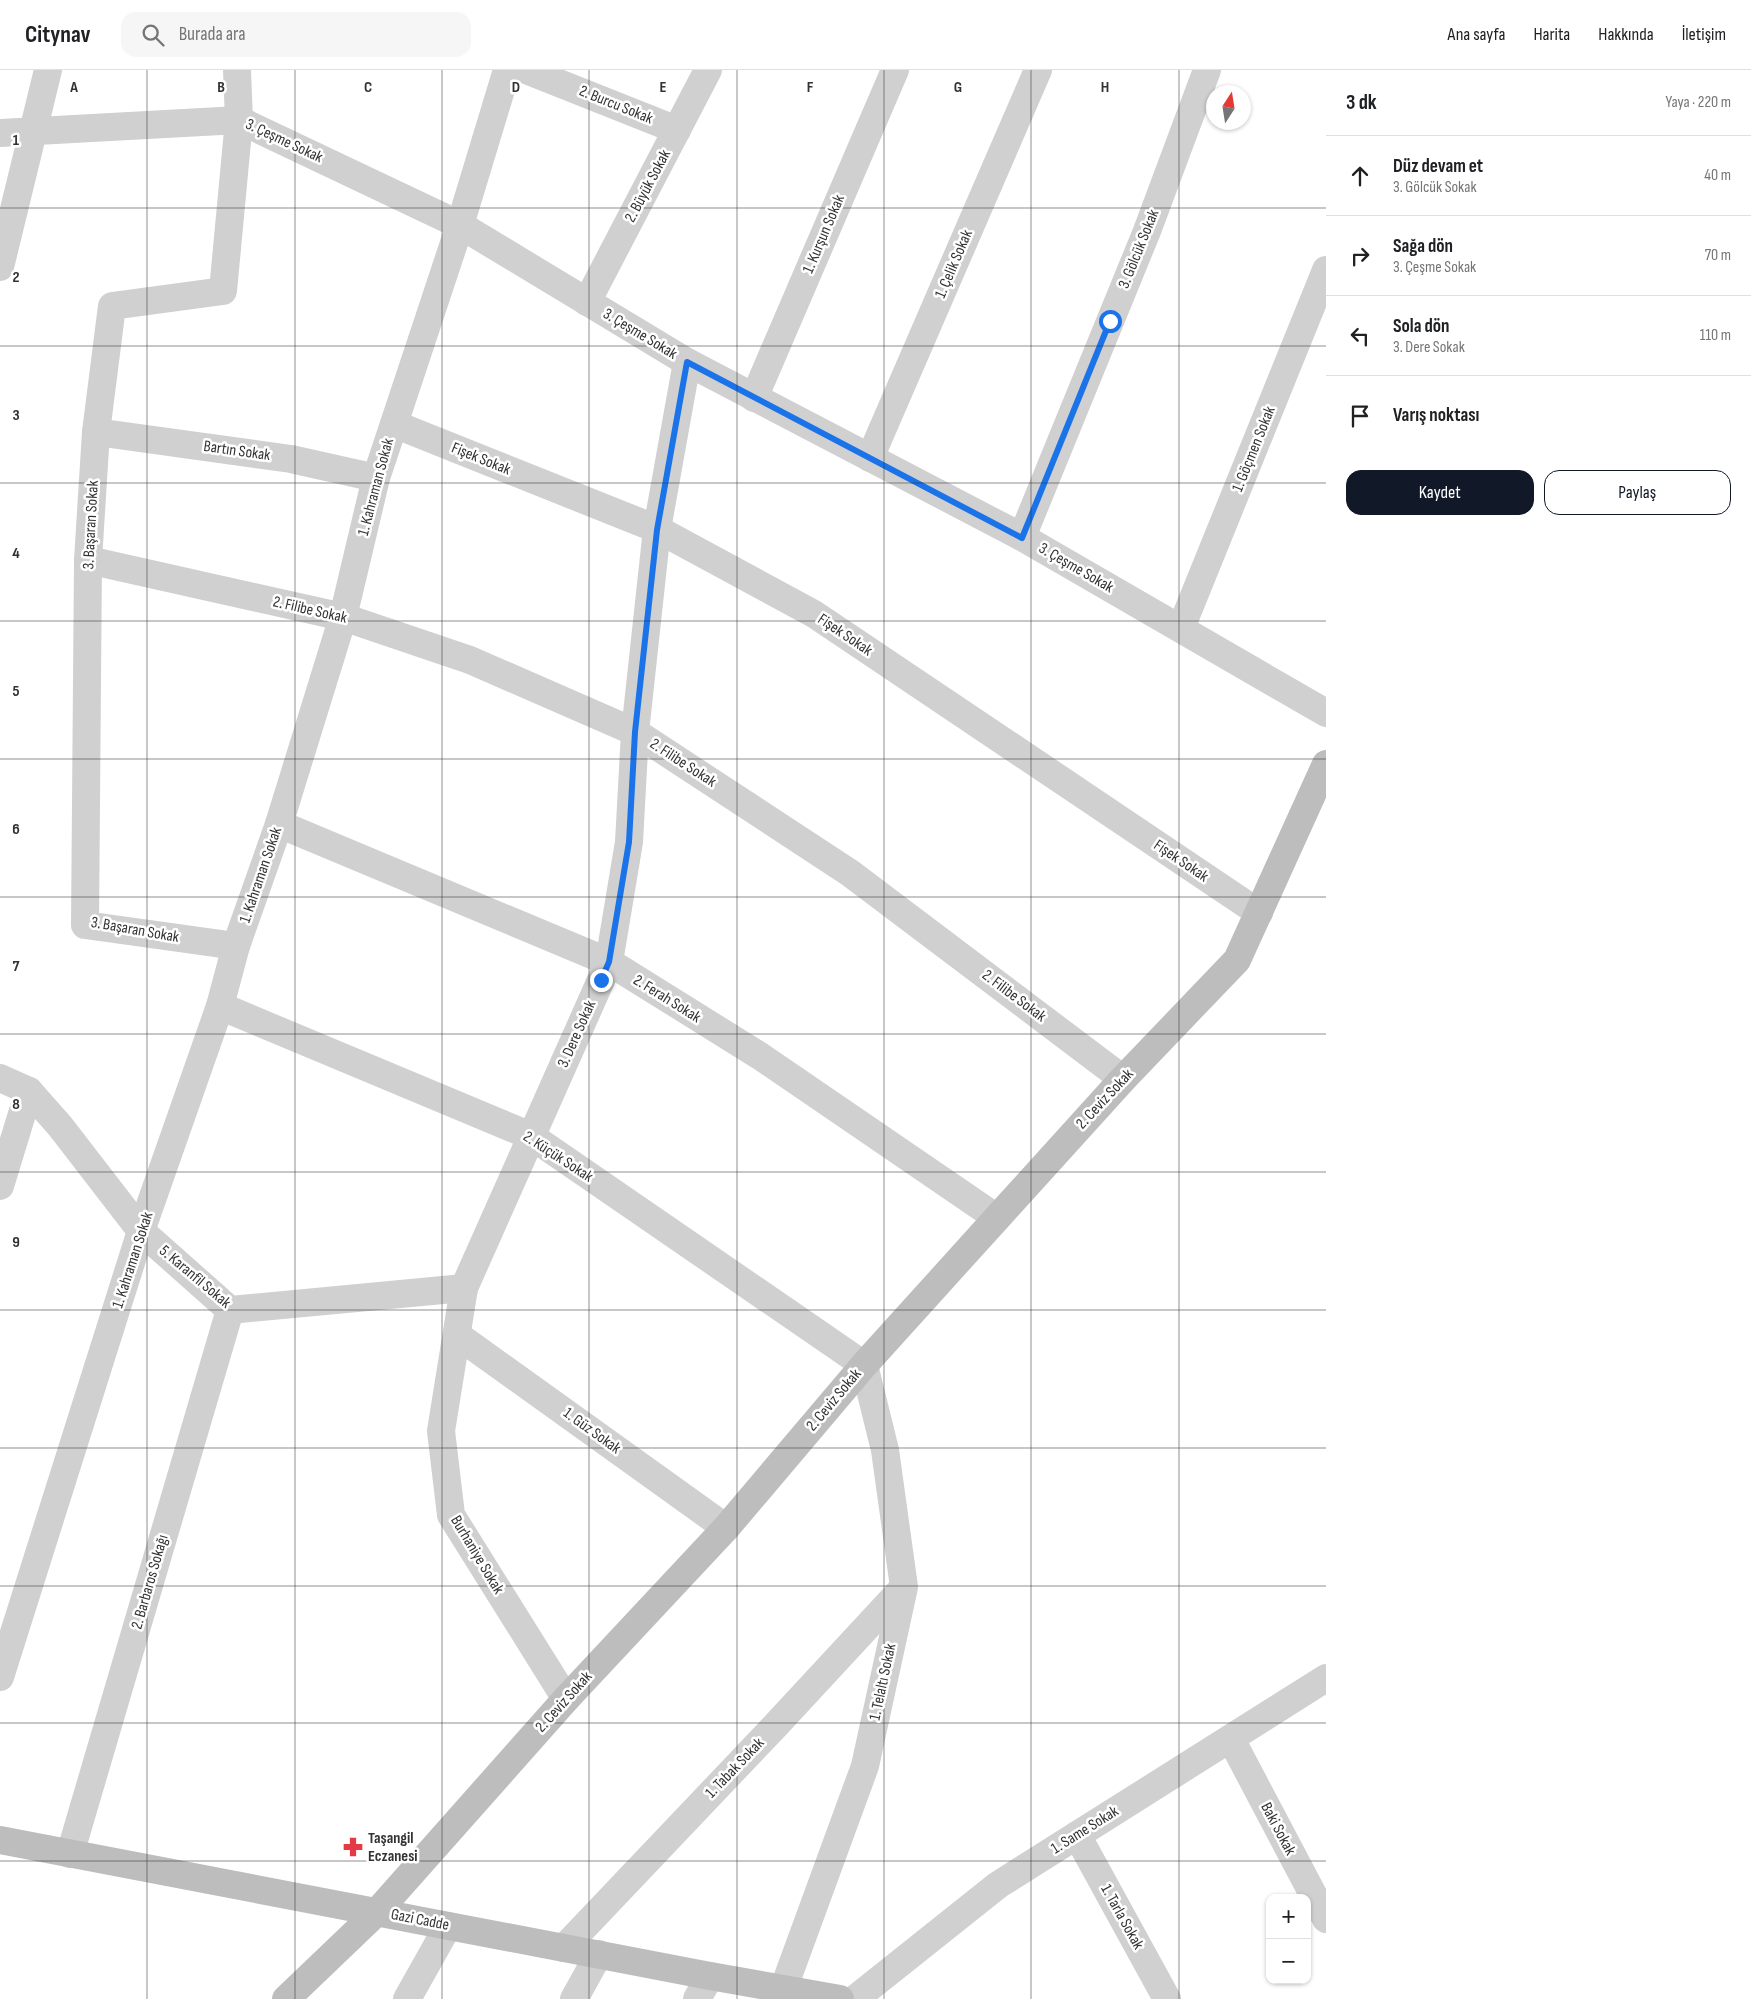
<!DOCTYPE html>
<html lang="tr">
<meta charset="utf-8">
<style>
body{margin:0;font-family:"Sofia Sans Condensed",sans-serif;background:#f6f6f6;color:#202124}
.controls{position:absolute;right:15px;bottom:15px;display:grid;overflow:hidden;border-radius:10px;box-shadow:0 1px 4px #0004}
.controls button{width:45px;height:45px;display:grid;place-items:center;padding:0;border:0;border-bottom:1px solid #e0e0e0;background:#fff;color:#202124;font:25px sans-serif}
.compass{position:absolute;left:1206px;top:15px;width:45px;height:45px;border-radius:50%;background:#fff;box-shadow:0 1px 4px #0004;rotate:12deg}
.stop{position:absolute;width:15px;height:15px;margin:-11px;border:4px solid #1a73e8;border-radius:50%;background:#fff}
.stop.end{background:#1a73e8;border-color:#fff;box-shadow:0 1px 5px #0008}
.list{margin:0;padding:0;list-style:none}
h2{display:flex;justify-content:space-between;align-items:center;height:65px;margin:0;padding:0 20px;font-size:21px}
h2 small{font-size:16px;font-weight:400;color:#757577}
.list li{display:grid;grid-template-columns:32px 1fr auto;gap:15px;align-items:center;box-sizing:border-box;height:80px;padding:0 20px;border-top:1px solid #e0e0e0}
.list b{display:block;font-size:19px;white-space:nowrap}
.list p{margin:0;font-size:16px;white-space:nowrap;color:#757577}
.list em{font-size:16px;font-style:normal;color:#757577}
.actions{display:flex;gap:10px;padding:15px 20px}
.actions a{flex:1;padding:11px 0;border:1px solid #111827;border-radius:15px;text-align:center;font-size:18px;color:#111827}
.actions .main{background:#111827;color:#fff}
.icon{flex:none;width:28px;height:28px;fill:none;stroke:currentColor;stroke-width:2;stroke-linecap:round;stroke-linejoin:round}
.map{position:relative;flex:none;width:1326px;height:1929px;overflow:hidden}
header{display:flex;align-items:center;gap:30px;box-sizing:border-box;height:70px;padding:0 25px;background:#fff;border-bottom:1px solid #e0e0e0}
header strong{font-size:24px}
nav{display:flex;gap:28px;margin-inline-start:auto;font-size:18px}
.search{width:350px;height:45px;background:#f6f6f6;display:flex;align-items:center;gap:12px;box-sizing:border-box;padding:0 18px;border-radius:15px;color:#757577;font-size:19px}
main{display:flex}
aside{flex:1;background:#fff}
.map>svg:first-child{display:block}
</style>
<header>
<strong>Citynav</strong>
<div class="search"><svg class="icon" aria-label="search" viewBox="0 0 24 24"><circle cx="10" cy="10" r="6"/><path d="M15 15l6 6"/></svg>Burada ara</div>
<nav><a>Ana sayfa</a><a>Harita</a><a>Hakkında</a><a>İletişim</a></nav>
</header>
<main>
<div class="map">
<svg width="1326" height="1929" viewBox="0 0 1326 1929">
<rect width="100%" height="100%" fill="#fff"/>
<g fill="none" stroke-linecap="round" stroke-linejoin="round">
<g stroke="#d0d0d0" stroke-width="28">
<path d="M526,0L677,60"/>
<path d="M0,63L239,50L460,155L687,292L1022,467L1326,643"/>
<path d="M0,197L48,0"/>
<path d="M587,232L708,0"/>
<path d="M754,328L895,0"/>
<path d="M394,354L657,459L814,544L1259,843"/>
<path d="M96,362L291,389L376,408"/>
<path d="M870,388L1038,0"/>
<path d="M1022,467L1147,161L1207,0"/>
<path d="M88,490L343,547L470,590L635,662L850,803L1123,1009"/>
<path d="M1181,558L1326,200"/>
<path d="M279,754L609,892L760,986L997,1148"/>
<path d="M236,876L85,855L88,490L96,362L112,236L223,221L239,50L237,0"/>
<path d="M220,936L531,1066L864,1295L885,1380L904,1517L865,1696L783,1920"/>
<path d="M0,1008L29,1021L60,1056L141,1161L230,1240L464,1218"/>
<path d="M0,1116L29,1021"/>
<path d="M457,1265L726,1458"/>
<path d="M0,1607L141,1161L220,936L236,876L279,754L343,547L376,408L460,155L507,0"/>
<path d="M566,1629L451,1445L441,1361L464,1218L609,892L629,772L635,662L657,459L687,292"/>
<path d="M1231,1669L1326,1849"/>
<path d="M1077,1765L1167,1929"/>
<path d="M70,1784L230,1240"/>
<path d="M564,1878L776,1655L903,1518"/>
<path d="M407,1929L448,1856"/>
<path d="M574,1929L599,1884"/>
<path d="M697,1929L710,1906"/>
<path d="M855,1929L998,1815L1326,1608"/>
</g>
<g stroke="#bdbdbd" stroke-width="28">
<path d="M0,1770L710,1906L840,1929"/>
<path d="M286,1929L377,1842L566,1629L726,1458L864,1295L997,1148L1123,1009L1237,890L1326,694"/>
</g>
</g>
<g fill="none" stroke-linecap="round" stroke-linejoin="round">
<path stroke="#1a73e8" stroke-width="6" d="M601,910L609,892L629,772L635,662L657,460L687,292L1022,468L1110,251"/>
</g>
<path fill="none" stroke="#333" stroke-width="1" stroke-opacity="0.55" d="M147,0V1929M295,0V1929M442,0V1929M589,0V1929M737,0V1929M884,0V1929M1031,0V1929M1179,0V1929M0,138H1326M0,276H1326M0,413H1326M0,551H1326M0,689H1326M0,827H1326M0,964H1326M0,1102H1326M0,1240H1326M0,1378H1326M0,1516H1326M0,1653H1326M0,1791H1326"/>
<defs>
<symbol id="pharmacy-bare" viewBox="-9 -9 18 18"><path d="M-2-6h4v4h4v4h-4v4h-4v-4h-4v-4h4Z" fill="#e63946" stroke="#fff" stroke-width="2.5" paint-order="stroke"/></symbol>
</defs>
<g fill-rule="evenodd">
<use href="#pharmacy-bare" x="339" y="1763" width="28" height="28"/>
</g>
<g text-anchor="middle" dominant-baseline="central" stroke-width="5" stroke-linejoin="round" paint-order="stroke">
<g font-size="16" fill="#333" stroke="#fff">
<text transform="translate(616 35) rotate(22)">2. Burcu Sokak</text>
<text transform="translate(284 71) rotate(25)">3. Çeşme Sokak</text>
<text transform="translate(648 116) rotate(-62)">2. Büyük Sokak</text>
<text transform="translate(824 164) rotate(-67)">1. Kurşun Sokak</text>
<text transform="translate(1139 179) rotate(-68)">3. Gölcük Sokak</text>
<text transform="translate(954 194) rotate(-67)">1. Çelik Sokak</text>
<text transform="translate(640 264) rotate(31)">3. Çeşme Sokak</text>
<text transform="translate(1254 379) rotate(-68)">1. Göçmen Sokak</text>
<text transform="translate(237 381) rotate(8)">Bartın Sokak</text>
<text transform="translate(481 389) rotate(22)">Fişek Sokak</text>
<text transform="translate(376 417) rotate(-75)">1. Kahraman Sokak</text>
<text transform="translate(91 455) rotate(-87)">3. Başaran Sokak</text>
<text transform="translate(1076 498) rotate(30)">3. Çeşme Sokak</text>
<text transform="translate(310 540) rotate(13)">2. Filibe Sokak</text>
<text transform="translate(845 565) rotate(34)">Fişek Sokak</text>
<text transform="translate(683 693) rotate(33)">2. Filibe Sokak</text>
<text transform="translate(1181 791) rotate(34)">Fişek Sokak</text>
<text transform="translate(261 805) rotate(-71)">1. Kahraman Sokak</text>
<text transform="translate(135 860) rotate(10)">3. Başaran Sokak</text>
<text transform="translate(1014 926) rotate(37)">2. Filibe Sokak</text>
<text transform="translate(667 929) rotate(32)">2. Ferah Sokak</text>
<text transform="translate(577 964) rotate(-66)">3. Dere Sokak</text>
<text transform="translate(1105 1029) rotate(-47)">2. Ceviz Sokak</text>
<text transform="translate(558 1087) rotate(33)">2. Küçük Sokak</text>
<text transform="translate(133 1190) rotate(-72)">1. Kahraman Sokak</text>
<text transform="translate(195 1207) rotate(40)">5. Karanfil Sokak</text>
<text transform="translate(834 1330) rotate(-50)">2. Ceviz Sokak</text>
<text transform="translate(592 1361) rotate(36)">1. Güz Sokak</text>
<text transform="translate(477 1485) rotate(59)">Burhaniye Sokak</text>
<text transform="translate(150 1512) rotate(-74)">2. Barbaros Sokağı</text>
<text transform="translate(883 1612) rotate(-78)">1. Telaltı Sokak</text>
<text transform="translate(564 1632) rotate(-48)">2. Ceviz Sokak</text>
<text transform="translate(735 1698) rotate(-46)">1. Tabak Sokak</text>
<text transform="translate(1278 1759) rotate(62)">Baki Sokak</text>
<text transform="translate(1085 1760) rotate(-32)">1. Same Sokak</text>
<text transform="translate(1122 1847) rotate(61)">1. Tarla Sokak</text>
<text transform="translate(420 1850) rotate(11)">Gazi Cadde</text>
</g>
<g font-size="16" font-weight="bold" fill="#333" stroke="#fff" text-anchor="start">
<text x="368" y="1768">Taşangil<tspan x="368" dy="18">Eczanesi</tspan></text>
</g>
</g>
<g font-size="16" text-anchor="middle" font-weight="bold" fill="#333" stroke="#fff" stroke-width="5" stroke-linejoin="round" paint-order="stroke">
<text x="74" y="22">A</text>
<text x="221" y="22">B</text>
<text x="368" y="22">C</text>
<text x="516" y="22">D</text>
<text x="663" y="22">E</text>
<text x="810" y="22">F</text>
<text x="958" y="22">G</text>
<text x="1105" y="22">H</text>
<text x="16" y="75">1</text>
<text x="16" y="212">2</text>
<text x="16" y="350">3</text>
<text x="16" y="488">4</text>
<text x="16" y="626">5</text>
<text x="16" y="764">6</text>
<text x="16" y="901">7</text>
<text x="16" y="1039">8</text>
<text x="16" y="1177">9</text>
</g>
</svg>
<div class="controls">
<button>+</button>
<button>−</button>
</div>
<svg class="compass" viewBox="-18 -18 36 36"><path d="M0-13l5 13h-10z" fill="#e53935"/><path d="M0 13l5-13h-10z" fill="#757577"/></svg>
<div class="stop" style="left:1110px;top:251px"></div>
<div class="stop end" style="left:601px;top:910px"></div>
</div>
<aside>
<h2>3 dk<small>Yaya · 220 m</small></h2>
<ul class="list">
<li><svg class="icon" aria-label="ahead" viewBox="0 0 24 24"><path d="M12 20V5M6 11l6-6 6 6"/></svg><div><b>Düz devam et</b><p>3. Gölcük Sokak</p></div><em>40 m</em></li>
<li><svg class="icon" aria-label="right" viewBox="0 0 24 24"><path d="M7 20v-9h11M14 6l5 5-5 5"/></svg><div><b>Sağa dön</b><p>3. Çeşme Sokak</p></div><em>70 m</em></li>
<li><svg class="icon" aria-label="left" viewBox="0 0 24 24"><path d="M17 20v-9H6M10 6l-5 5 5 5"/></svg><div><b>Sola dön</b><p>3. Dere Sokak</p></div><em>110 m</em></li>
<li><svg class="icon" aria-label="arrive" viewBox="0 0 24 24"><path d="M6 21V4h12l-3 4 3 4H6"/></svg><div><b>Varış noktası</b></div></li>
</ul>
<div class="actions"><a class="main">Kaydet</a><a>Paylaş</a></div>
</aside>
</main>
